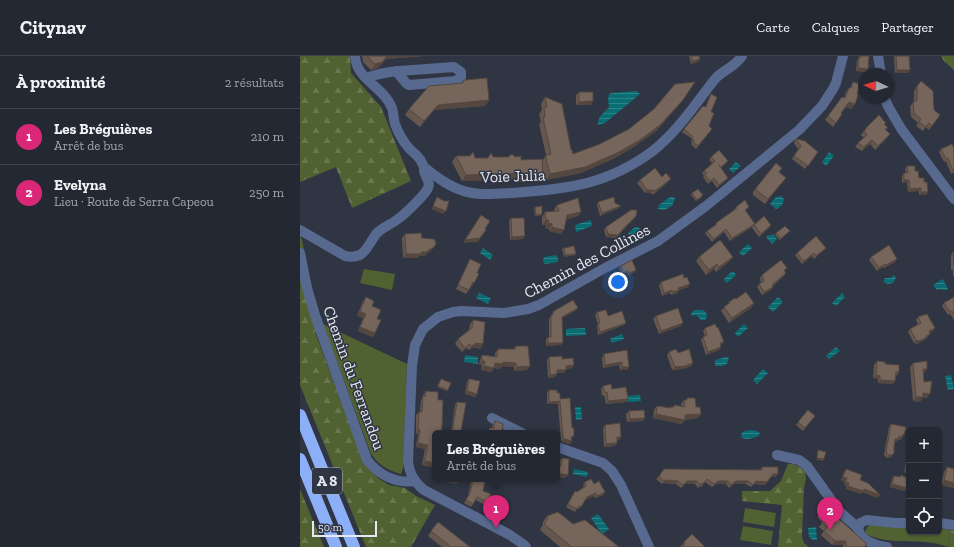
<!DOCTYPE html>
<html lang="fr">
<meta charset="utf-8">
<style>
body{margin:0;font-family:"Zilla Slab",serif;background:#2f343e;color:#f1f3f6}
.controls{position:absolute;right:12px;bottom:12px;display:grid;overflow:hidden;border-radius:6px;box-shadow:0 1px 3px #0004}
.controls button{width:36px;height:36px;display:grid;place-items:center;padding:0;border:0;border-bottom:1px solid #40444d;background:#232832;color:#f1f3f6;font:20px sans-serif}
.compass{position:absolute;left:558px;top:12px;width:36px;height:36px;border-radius:50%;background:#232832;box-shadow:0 1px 3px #0004;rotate:274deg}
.scale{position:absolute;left:12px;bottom:10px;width:65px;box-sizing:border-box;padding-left:4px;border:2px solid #e6e9f3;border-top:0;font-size:11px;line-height:14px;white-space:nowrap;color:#e6e9f3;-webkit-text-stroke:3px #2f3543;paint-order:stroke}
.you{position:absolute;left:318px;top:226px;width:14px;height:14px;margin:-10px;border:3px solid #fff;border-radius:50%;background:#1a73e8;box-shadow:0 0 0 6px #1a73e833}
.badge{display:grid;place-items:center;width:26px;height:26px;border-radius:50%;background:#db2777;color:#fff;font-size:13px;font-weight:700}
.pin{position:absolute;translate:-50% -33px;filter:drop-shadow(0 1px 2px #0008)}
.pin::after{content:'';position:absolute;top:21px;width:14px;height:12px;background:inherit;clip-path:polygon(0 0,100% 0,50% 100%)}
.popup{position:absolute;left:132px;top:374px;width:128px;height:52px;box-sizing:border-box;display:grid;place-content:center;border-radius:6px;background:#232832;filter:drop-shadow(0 1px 3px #0005);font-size:13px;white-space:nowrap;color:#a3a6ac}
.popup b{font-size:15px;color:#f1f3f6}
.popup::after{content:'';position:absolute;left:50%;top:100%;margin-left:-8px;border:8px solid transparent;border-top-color:#232832}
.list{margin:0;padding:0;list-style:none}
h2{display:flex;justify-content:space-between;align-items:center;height:52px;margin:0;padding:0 16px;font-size:17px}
h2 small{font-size:13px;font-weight:400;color:#a3a6ac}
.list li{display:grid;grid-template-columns:26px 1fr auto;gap:12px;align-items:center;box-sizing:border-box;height:56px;padding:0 16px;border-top:1px solid #40444d}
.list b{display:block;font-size:15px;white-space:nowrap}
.list p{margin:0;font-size:13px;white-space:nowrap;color:#a3a6ac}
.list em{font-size:13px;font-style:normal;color:#a3a6ac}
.icon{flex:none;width:22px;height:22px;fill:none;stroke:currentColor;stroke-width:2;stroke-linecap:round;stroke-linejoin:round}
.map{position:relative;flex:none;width:654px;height:491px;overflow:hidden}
header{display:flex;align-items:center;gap:24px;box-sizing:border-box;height:56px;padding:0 20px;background:#232832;border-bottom:1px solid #40444d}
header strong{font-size:19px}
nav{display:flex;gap:22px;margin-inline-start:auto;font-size:14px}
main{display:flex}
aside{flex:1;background:#232832}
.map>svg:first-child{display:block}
</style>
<header>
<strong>Citynav</strong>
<nav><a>Carte</a><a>Calques</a><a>Partager</a></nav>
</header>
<main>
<aside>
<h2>À proximité<small>2 résultats</small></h2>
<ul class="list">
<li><span class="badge">1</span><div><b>Les Bréguières</b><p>Arrêt de bus</p></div><em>210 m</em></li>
<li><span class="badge">2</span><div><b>Evelyna</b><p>Lieu · Route de Serra Capeou</p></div><em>250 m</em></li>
</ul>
</aside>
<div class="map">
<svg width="654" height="491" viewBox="0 0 654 491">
<defs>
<pattern id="forest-firs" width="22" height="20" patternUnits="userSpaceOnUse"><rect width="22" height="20" fill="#506231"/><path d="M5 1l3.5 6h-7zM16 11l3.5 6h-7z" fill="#69784f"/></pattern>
<pattern id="water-rules" width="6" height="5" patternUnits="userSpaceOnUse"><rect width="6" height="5" fill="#0b6d74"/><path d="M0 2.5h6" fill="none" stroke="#2f8288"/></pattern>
</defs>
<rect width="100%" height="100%" fill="#2f3543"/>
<g fill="#506231">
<path d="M64,213L95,218L92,234L60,227Z"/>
<path d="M23,268L107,308L103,412L101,418C88,415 78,408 71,398Z"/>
<path d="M445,452L476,457L474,471L443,466Z"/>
<path d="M569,469L597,472L609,471V476H639V472L651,474L648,491C620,480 592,491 566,478L565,475Z"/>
<path d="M443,470L473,475L471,489L440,484Z"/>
</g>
<g fill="url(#forest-firs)">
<path d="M0,0H50L51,17L81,51L111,125L52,152L36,111L0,126Z"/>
<path d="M641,0H654V14L644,5Z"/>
<path d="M0,175L14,243L23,268L15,276L61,400L68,412L78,422L89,429L105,432L116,440L135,449L111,491H66L0,329Z"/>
<path d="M488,408H493L498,410L505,415L506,422L504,432L502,481L504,487L509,491H478L482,449L442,445V435H470L481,425Z"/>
<path d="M0,433L24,491H0Z"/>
<path d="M651,474L654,475V491H648Z"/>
</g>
<g fill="url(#water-rules)">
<path d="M336,35L340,38L305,67L298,69C297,61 304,57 309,51L308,43L309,38L312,37Z"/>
<path d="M529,96L534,100L526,110L522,106Z"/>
<path d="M436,106L441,110L433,117L429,113Z"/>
<path d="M481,140L484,143C483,149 481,151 476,153L470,148L476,141Z"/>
<path d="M370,141H374L375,143L372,150L364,154L358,153L359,149Z"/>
<path d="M291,164L292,170L276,176L275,169Z"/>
<path d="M335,171H338L340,173C340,179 335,180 330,182L328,177Z"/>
<path d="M473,178L477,183L472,188L466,181L468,179L470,180Z"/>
<path d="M448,188L452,192L443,200L439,196Z"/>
<path d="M183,192L193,199L190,204L180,197Z"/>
<path d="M256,199L258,202V206L245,208L243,205L244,201Z"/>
<path d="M431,216H434L436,219L427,227L425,226L424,223Z"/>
<path d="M594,219L596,222L593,227L588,228L583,226L585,222H591Z"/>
<path d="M643,223L648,233L646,234L640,233L637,234L633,229Z"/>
<path d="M179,237L191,242L188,248L176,242Z"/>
<path d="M542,237L545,241L536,250L532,247Z"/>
<path d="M478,241L483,246L473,256L468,251Z"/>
<path d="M394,254H402L406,256L407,261L405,264H401L396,259L392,260L391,258Z"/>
<path d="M444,268L448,272L438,281L435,277Z"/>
<path d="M285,272L286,279L266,280V273Z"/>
<path d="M322,278L324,283L312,287L310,283Z"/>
<path d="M536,291L540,295L529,303L526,300Z"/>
<path d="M165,299L178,301V308L164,306Z"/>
<path d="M426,301H429L427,308L422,310H415V304Z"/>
<path d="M463,313L468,317L457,328L453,324Z"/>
<path d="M651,319L654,333L648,334L645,320Z"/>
<path d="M340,339L341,345L327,346V340Z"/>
<path d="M275,351H281L282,363L276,364Z"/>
<path d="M450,374L457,375L460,377L458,380C453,382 446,385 441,381L442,376Z"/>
<path d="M274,413L288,416L287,421L273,418Z"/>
<path d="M298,458L309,473L302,478L291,462Z"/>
<path d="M516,471L517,484H513L509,481L508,472Z"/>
</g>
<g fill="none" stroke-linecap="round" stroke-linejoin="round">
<g stroke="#57698e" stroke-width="10">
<path d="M55,0C56,23 83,31 91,50C94,55 93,62 95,68C98,76 103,85 108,91C111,95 116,98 119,102C122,105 122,109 125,112C135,120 148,130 161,134C176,140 195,138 212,137C267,133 308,129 354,94C378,75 396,47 415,23C423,14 435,11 442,0"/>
<path d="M578,0L581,18"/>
<path d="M66,22C77,18 87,16 99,15L154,11L161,16V21L156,25L109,29L106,27L96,15"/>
<path d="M584,42L589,52L602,74L654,143"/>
<path d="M0,174L45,200C50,201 55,201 60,199C68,194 71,184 77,177C83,171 92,168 98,163C105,158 125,139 128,132C131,126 125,121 124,115L126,113"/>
<path d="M0,197L7,232L15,259L67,404C78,418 95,428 114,425"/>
<path d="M192,362L222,377"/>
<path d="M257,391L303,407L312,415L321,429L349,491"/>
<path d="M477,399L499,404L507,410L539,455L558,472"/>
<path d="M639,467L654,469"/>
<path d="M226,491L223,488L210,479L124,434C114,426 110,418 108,406L112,310L115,289L123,273L138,261L153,256L161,255L204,257L228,253L239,249L305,212L358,185L406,150L499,74L522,50L533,33L536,27L543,0"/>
<path d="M587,491C576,490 552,482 560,467L567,464L595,467H609"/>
</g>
<g stroke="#8daff8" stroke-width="12">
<path d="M0,359L54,491"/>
<path d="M0,403L36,491"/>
</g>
</g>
<g fill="#65574e">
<path d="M62,0H124L86,3L78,12L71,14L63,6Z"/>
<path d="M389,0H399L398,6L391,8Z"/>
<path d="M559,0H569L568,13L565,16L556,15L557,5Z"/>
<path d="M594,0H609L610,14L608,17H595Z"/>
<path d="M163,25L189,44L185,50L134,54L120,71L105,59L109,53L161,27Z"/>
<path d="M553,26L557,38L555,48L551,53L546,51L541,57L542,58L533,71L525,64L528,60L544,42L546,36L549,32H550Z"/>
<path d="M617,30L634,54L640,59L629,74L626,71L623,75L616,70L618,67L611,61L610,50L614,46V35Z"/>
<path d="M279,36L291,49H276V39Z"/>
<path d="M411,38V56L409,70L412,73L396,93L391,88L392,86L391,85L392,83L391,82L382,76L403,50L405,51Z"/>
<path d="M245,41L271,94L273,98L300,88L378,50L356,75L335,90L315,102L281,117L246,124L242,112L243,119L239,125L217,126L218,123L162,125L152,106L156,100L175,102H188L191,97L193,101H215L221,104L242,105L246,99L239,68L241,66L239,58L242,54L241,48Z"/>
<path d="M586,67L584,68L587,82L575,94L570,88L562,95L555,91L558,87L564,82L561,79L566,72Z"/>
<path d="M496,83L518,96L505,113L492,103L498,93L494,87Z"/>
<path d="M654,92V116L651,118L646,105L644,106L639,96L641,93Z"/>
<path d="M411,101L426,107L421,112L428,122L426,124L417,132L412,125L408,128L403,121L404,120L402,117L404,115L413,108L409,104Z"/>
<path d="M607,110L615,115L619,122L624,126L628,136L626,139H619V135L608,136L607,126L602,127V120L604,117H606L605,113Z"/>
<path d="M479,116L482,126L465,148L453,139V136L456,132Z"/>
<path d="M340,124L368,126L353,139L351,137H345L337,127Z"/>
<path d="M392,137L402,141L396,145L391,139Z"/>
<path d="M298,146L315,147L319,152L300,160L297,149Z"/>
<path d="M257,149L278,160L267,163L261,178L249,175V173L245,172L246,169H242V161L245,156H255L254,154Z"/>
<path d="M235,151L241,160H235L234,153Z"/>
<path d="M436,151L447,154L446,155L455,168L471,169L469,172L459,181L452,172V171L430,185L424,176L412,186L405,177L407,175L414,170L416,167L434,154Z"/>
<path d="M336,160L334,163L323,174L316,182L306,181L304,174L306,171Z"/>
<path d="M211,162L223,183L210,184L209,165Z"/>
<path d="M490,175L480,184L475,179L476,177Z"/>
<path d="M105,178L122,182L136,188L130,196L127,197L125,200H119L118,202H103L102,182Z"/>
<path d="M264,192L275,199L264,201L262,193Z"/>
<path d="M526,192L524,194L514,203L512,200L502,208L495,199L497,197Z"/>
<path d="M653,196H654V220H653V214H651V199Z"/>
<path d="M399,201L430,205L416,216L414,213L406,219L396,205Z"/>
<path d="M571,201L595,206L584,212L583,211L577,215L569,204Z"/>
<path d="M170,203L174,227L172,230H171L166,238L156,233L168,206Z"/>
<path d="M321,210L335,216L328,219L327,216L322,218L319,212Z"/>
<path d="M484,215V220L473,230L471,234L462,239L457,231L459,228L461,227L460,222L462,219Z"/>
<path d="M361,226L388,231L379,234L377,237L371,239L370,237L362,240L359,229Z"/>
<path d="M66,241L77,263L75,277L73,281L58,275L63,262L57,260L63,245Z"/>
<path d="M654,241V264L650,258L648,259L642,250L644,247Z"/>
<path d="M436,243L454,247L451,252L429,267L421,255L429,246Z"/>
<path d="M276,254L262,262L261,289L246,290V283L248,281H249V263L254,255Z"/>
<path d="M297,256L308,260L324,269L298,279L297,270L298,268L295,259Z"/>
<path d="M356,260L381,270L359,278L353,263Z"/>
<path d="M618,261L633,275L629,277L628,281L626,282L624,284L617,288L614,287L608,276L610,273L618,268L616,264Z"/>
<path d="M173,264L183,288L180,293L173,291L169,294L166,292L162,296L155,288L158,283L169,274L170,268Z"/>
<path d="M405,272H417L424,286L422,288L420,289L421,291L419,294L406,299L401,284L403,281L405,280L403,275Z"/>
<path d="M216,290L230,310L227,314L214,315V311L202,310L200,313L194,312L191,316L181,314L182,309H179L180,304L182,299L195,301V297L198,293H213Z"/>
<path d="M327,294L329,311L327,314H320L319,309L303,312L302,302L304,298Z"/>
<path d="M369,296L378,297L393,307L391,310L383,313L372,314L367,299Z"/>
<path d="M249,301L262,303L272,312L266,313V314L264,317H257L255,321L248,322L247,304Z"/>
<path d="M577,305L585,308L599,316L596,320L595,325L593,328L578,327V323L573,322L574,309Z"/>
<path d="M613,307L627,313L624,317H623L627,342H622L620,346L613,345L610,311Z"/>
<path d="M141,323L148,334L147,335L137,331Z"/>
<path d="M169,323L177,338L175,341L165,338L167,326Z"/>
<path d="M303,330L312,333L326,346L306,348L304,339L302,340L301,333Z"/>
<path d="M249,334L257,337L260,343L272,383H271L270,388L262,386L261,384L258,348H247V337Z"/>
<path d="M126,335L135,407L132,411L122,409L125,393L116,391L118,378H116V359L119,356H120L121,344L123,341V339Z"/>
<path d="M387,342L396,351L401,358L398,362L385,364L381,368L353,362L354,354L357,350L370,352L371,351H373L374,349L382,351L381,348L384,344H386Z"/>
<path d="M157,346L161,375L162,377H151L155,349Z"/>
<path d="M508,354L515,360L503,375L496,369Z"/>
<path d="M329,355L343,365L327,366L326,358Z"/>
<path d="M195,365L202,375L208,377H186L190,372H192V370Z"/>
<path d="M591,368L602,382L600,384H598L596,386H595L592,400L590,402H587L584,399L589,371Z"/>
<path d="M305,369L319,384H317V387L315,390L304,391L303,372Z"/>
<path d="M262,402L265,422L257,421V411H258L259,405Z"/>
<path d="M608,403H609V418L604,416L606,406Z"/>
<path d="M462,411L476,421H471L465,429L454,428L451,431L446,428H434L429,432L426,428H416L412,431L405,426L401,431L400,430L398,432L395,428H385L381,432L376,428L363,427L362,428L356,423L359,420L460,414Z"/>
<path d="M647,411L654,413V432L641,429L644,416Z"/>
<path d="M546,413L560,424L578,442L562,436L561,438L546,433L547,430L544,429L545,426L541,424L544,416Z"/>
<path d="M601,419L607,432L605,435L590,431L592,423L594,420L600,421Z"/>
<path d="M173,423L183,435L187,446L185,449L176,444L171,451L164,447L168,440L171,425Z"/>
<path d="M285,426L294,428L305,436L303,439L295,442L294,440L285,444L279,453H277L275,456L266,451L275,435L277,436L284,432L283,429Z"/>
<path d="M520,457L567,488L565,491H543V489H532L521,479L524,475L519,471L522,467L517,461Z"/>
<path d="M247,460L273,468L319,491H260L240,474L243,468V466Z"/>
<path d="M138,466L170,491H142L128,480Z"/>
<path d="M384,486L405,491H380Z"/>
</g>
<g fill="#534740">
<path d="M87,0H124L86,3L78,12L71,14L75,8Z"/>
<path d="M400,3L398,6L391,8L393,5Z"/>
<path d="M558,12L568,13L565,16L556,15Z"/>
<path d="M597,14H610L608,17H595Z"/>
<path d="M189,44L185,50L134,54L120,71L124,65L138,49Z"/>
<path d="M383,44L378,50L356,75L335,90L315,102L281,117L246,124L250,118Z"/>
<path d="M293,45L291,49H276L279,46Z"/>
<path d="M549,46L555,48L551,53L546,51L538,61Z"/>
<path d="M590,78L587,82L575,94L578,90Z"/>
<path d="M572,84L570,88L562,95L564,91Z"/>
<path d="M222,117L218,123L162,125L166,119Z"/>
<path d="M243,119L239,125L217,126L222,120Z"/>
<path d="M428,122L426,124L417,132L419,129Z"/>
<path d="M371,123L368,126L353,139L355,135Z"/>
<path d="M604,124H609L607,126L602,127Z"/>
<path d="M621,132L619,135L608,136L610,133Z"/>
<path d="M347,134H353L351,137H345Z"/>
<path d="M621,136H628L626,139H619Z"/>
<path d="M133,150L146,155L143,158L131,153Z"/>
<path d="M321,150L319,152L300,160L302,157Z"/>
<path d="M281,156L278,160L264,164L267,159Z"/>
<path d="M242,158L241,160H235L236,159Z"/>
<path d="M336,160L334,163L323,174L316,182L306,181L308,178L325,171Z"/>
<path d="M246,164H249L246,169H242Z"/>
<path d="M248,167L252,168L249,173L245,172Z"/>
<path d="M454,169L452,171L430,185L432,182Z"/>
<path d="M471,169L469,172L459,181L461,178Z"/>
<path d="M252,171L264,174L261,178L249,175Z"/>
<path d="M426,173L424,176L412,186L414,183Z"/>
<path d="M225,180L223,183L210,184L212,181Z"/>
<path d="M180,182L178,186L163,187L165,184Z"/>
<path d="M133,192L130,196L127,197L125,200H119L118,202H103L106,198L121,196Z"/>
<path d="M526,192L524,194L514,203L516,200Z"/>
<path d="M514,197L512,200L502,208L504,205Z"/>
<path d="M276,198L275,199L264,201L265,199Z"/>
<path d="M433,201L430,205L416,216L419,211Z"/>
<path d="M597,203L595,206L584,212L586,209Z"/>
<path d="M417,208L414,213L406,219L409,214Z"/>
<path d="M585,208L583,211L577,215L579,212Z"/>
<path d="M336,214L335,216L328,219L329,217Z"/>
<path d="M486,217L484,220L470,232L472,229Z"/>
<path d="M390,228L388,231L376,235L378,232Z"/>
<path d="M473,231L471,234L462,239L464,236Z"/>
<path d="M372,234L370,237L362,240L364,237Z"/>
<path d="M379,234L377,237L371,239L373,236Z"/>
<path d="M454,247L451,252L429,267L432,262Z"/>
<path d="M278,252L276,254L261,263L262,261Z"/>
<path d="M60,255L66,258L63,262L57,260Z"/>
<path d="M326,267L324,269L298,279L300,276Z"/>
<path d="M383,267L381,270L359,278L361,275Z"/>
<path d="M60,271L75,277L73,281L58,275Z"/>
<path d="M635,272L633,275L627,278L629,275Z"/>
<path d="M630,278L624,284L617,288L614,287L616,284Z"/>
<path d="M176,287L183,288L180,293L173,291L169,294L172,290Z"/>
<path d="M248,287H263L261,289L246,290Z"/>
<path d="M169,288L166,292L162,296L165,292Z"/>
<path d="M421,291L419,294L406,299L408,296Z"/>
<path d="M182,305H185L182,309H179Z"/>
<path d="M203,306L216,307L214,311L202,310L200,313L192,311L195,307Z"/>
<path d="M322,306L319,309L303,312L305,309Z"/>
<path d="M393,307L391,310L383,313L372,314L375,311Z"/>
<path d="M274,309L272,312L264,313L266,310Z"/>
<path d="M184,310L194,312L191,316L181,314Z"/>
<path d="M230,310L227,314L214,315L217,311Z"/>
<path d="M322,311H329L327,314H320Z"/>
<path d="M623,313H627L624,317L619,318Z"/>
<path d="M257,314H266L264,317H255Z"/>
<path d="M257,318L255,321L248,322L250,319Z"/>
<path d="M576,319L580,320L578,323L573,322Z"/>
<path d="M580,324L595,325L593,328L578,327Z"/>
<path d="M167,335L177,338L175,341L165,338Z"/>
<path d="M623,337L630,338L627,342H622L620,346L613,345L616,341Z"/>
<path d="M328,343L326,346L306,348L308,345Z"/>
<path d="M260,345L258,348H247L249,346Z"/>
<path d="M356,358L385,359L401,358L398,362L385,364L381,368L353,362Z"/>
<path d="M345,362L343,365L327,366L330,363Z"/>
<path d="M118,374H120L118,378H116Z"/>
<path d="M603,378L604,379L600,384H598L596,386H593L595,383Z"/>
<path d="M317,381H321L319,384H314Z"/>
<path d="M264,383L272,385L270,388H268L262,386Z"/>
<path d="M118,387L128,389L125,393L116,391Z"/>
<path d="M317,387L315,390L304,391L306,388Z"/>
<path d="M594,397L590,402H587L589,399Z"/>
<path d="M517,402L524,403L523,405L516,404Z"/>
<path d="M125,405L135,407L132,411L122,409Z"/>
<path d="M606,413L609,414V418L604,416Z"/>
<path d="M257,417L268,419L265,422L257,421Z"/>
<path d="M473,418H478L476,421H471L465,429L454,428L451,431L456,425Z"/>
<path d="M543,421L547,422L545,426L541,424Z"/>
<path d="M145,423L158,426L156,428L143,426Z"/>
<path d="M365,424L378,425L376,428L363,427Z"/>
<path d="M644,424L654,427V432L641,429Z"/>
<path d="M387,425H397L395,428H385L381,432Z"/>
<path d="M418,425H428L426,428H416L412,431Z"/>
<path d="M436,425H448L446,428H434L429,432L431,429Z"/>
<path d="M546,426L549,427L547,430L544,429Z"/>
<path d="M592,428L607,432L605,435L590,431Z"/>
<path d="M548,430L564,433L580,439L578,442L562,436L561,438L546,433Z"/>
<path d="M305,436L303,439L295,442L297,440Z"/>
<path d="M296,437L294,440L285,444L287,441Z"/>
<path d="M535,485H546L543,489H532Z"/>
</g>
<g fill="#76655b" stroke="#534740">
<path d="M67,0H87L82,6L75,8Z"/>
<path d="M391,0H399L400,3L393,5Z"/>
<path d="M560,0H569L568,13L558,12L559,2H560Z"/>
<path d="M596,0H609L610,14H597Z"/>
<path d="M187,22L189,44L138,49L124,65L109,53L129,30L163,27V25L165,24Z"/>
<path d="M621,25L633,35L634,54L640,59L632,70L629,67L626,71L619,66L621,63L614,57L613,46L617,45V30Z"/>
<path d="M395,26L383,44L360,69L340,84L319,96L285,111L250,118L246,103V99L251,98L243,62L245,61L244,51H247L245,41L262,48L271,94H272L273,98L300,88L329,73L354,53L375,28Z"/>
<path d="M553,26L560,28L557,38L558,39L555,48L549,46L541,57L542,58L536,67L528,60L542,41L545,42L549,32H551Z"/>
<path d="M279,36H293V45L279,46Z"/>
<path d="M411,38L417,41L411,56L414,57L409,70L412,73L398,90L393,86L394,84L392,82L393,81L392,80L384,73L403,50L406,51Z"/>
<path d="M579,59L586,67L584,68L588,72L585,73L590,78L578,90L572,84L564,91L558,87L567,79L564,75L566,73V72Z"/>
<path d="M496,83H497L505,85L518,96L508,110L494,100L501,90Z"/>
<path d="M652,88L654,92V114L653,115L648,102L646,103L641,93Z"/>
<path d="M419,94L428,105L421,111L419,109L428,122L419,129L414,122L410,125L405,119L407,117L404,115L415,105L411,101Z"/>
<path d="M173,96L175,102H188L191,97L193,101H208L212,98L215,101L221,100V104L242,103L243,119L222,120V117L166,119L156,100H170Z"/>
<path d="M476,107L482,112L479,116L486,122L468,143L456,134V132Z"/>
<path d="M607,110H615V115H618L619,122H624V126H627L628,136H621V132L610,133L609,124H604V117H608Z"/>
<path d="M355,112L362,121L366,117L371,123L355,135L353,134H347L340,124Z"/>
<path d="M398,133L403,139L397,144L392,137Z"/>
<path d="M137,141L144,145H149L146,155L133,150Z"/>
<path d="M314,141L315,147L321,150L302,157L298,146Z"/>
<path d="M278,142L281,156L267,159L264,174L252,171V168L248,167L249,164H246L245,156L259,155L257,149Z"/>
<path d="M445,144L449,151L445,154L455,168L432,182L426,173L414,183L407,175L417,168L416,167L437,152L436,151Z"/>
<path d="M242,150V158L236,159L235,151Z"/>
<path d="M331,154H337L336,160L325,171L318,179L308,178L306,171Z"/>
<path d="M181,159L190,165L185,173L186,174L180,182L165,184Z"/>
<path d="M464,160L471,169L461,178L454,169Z"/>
<path d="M211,162H224L225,180L212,181Z"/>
<path d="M485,170L490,175L481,182L476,177Z"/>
<path d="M121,177L122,182L133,183L135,184L136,188L133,192L128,194V196H121V198H106L105,178Z"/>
<path d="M516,180L526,192L516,200L514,197L504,205L497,197Z"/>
<path d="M420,184L433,201L419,211L417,208L409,214L399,201Z"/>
<path d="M589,189L597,203L586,209L585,208L579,212L571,201Z"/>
<path d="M274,190L276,198L265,199L264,192Z"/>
<path d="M653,196H654V211Z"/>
<path d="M170,203L181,208L177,217L179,218L174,227L173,226L169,234L158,229Z"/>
<path d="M332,204L336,214L329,217L328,215L323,217L321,210Z"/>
<path d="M481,204L487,212L484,214L486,217L472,229L473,231L464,236L459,228L464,225L462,219Z"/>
<path d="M383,218L384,222L387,221L390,228L378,232L379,234L373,236L372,234L364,237L361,226Z"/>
<path d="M446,236L454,247L432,262L424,251L430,247L429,246L435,242L436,243Z"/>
<path d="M66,241L74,245L72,250L81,254L77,263L81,264L75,277L60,271L66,258L60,255Z"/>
<path d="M654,241V258L652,255L650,256L644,247Z"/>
<path d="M273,244L278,252L262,261L263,287H248V281H251V261L254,255Z"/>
<path d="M378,252L383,267L361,275L356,260Z"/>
<path d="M306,254L308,260L322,255L326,267L300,276L298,268L300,267L297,256Z"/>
<path d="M627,258L635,272L629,275L630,278L626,280V282L619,285L616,284L610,273L621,267L618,261Z"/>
<path d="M173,264L185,266L183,288L176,287L172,290L169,288L165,292L158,283L172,272Z"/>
<path d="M415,268L417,272L418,271L424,286L420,287L421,291L408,296L403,281L407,279L405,272Z"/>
<path d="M216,290H228L230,310L217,311L216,307L203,306V308L195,307L194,312L184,310L185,305H182V299L197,301L198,293H215Z"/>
<path d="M376,293L378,297L389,293L393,307L385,310L375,311L369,296Z"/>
<path d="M327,294L329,311H322V306L305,309L304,298Z"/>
<path d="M262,300V303L273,302L274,309L266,310V314H257V318L250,319L249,301Z"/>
<path d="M577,305L585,306V308L599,309V316H596L595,325L580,324V320L576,319Z"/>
<path d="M627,305V313H623L624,326L632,325L630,338L623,337V341H616L613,307Z"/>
<path d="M141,323L151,327L148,334L138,330Z"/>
<path d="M169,323L180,325L177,338L167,335Z"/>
<path d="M311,328L312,333L326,331L328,343L308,345L307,336L305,337L303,330Z"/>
<path d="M249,334H257V337H260V343L270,342L272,372H274V380L271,381L272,385L264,383L263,381L260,345L249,346Z"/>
<path d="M126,335L138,336V344H143L142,371L141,377H135V407L125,405L128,389L118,387L120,374H118L119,356H122L123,340L125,341Z"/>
<path d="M387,342H395L396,351H400L401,358L385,359V364L356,358L357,350L371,352V351H374V349L385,351L384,344H387Z"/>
<path d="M157,346L166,347L161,375L162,376V377H152Z"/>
<path d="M344,354L345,362L330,363L329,355Z"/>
<path d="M508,354L515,360L505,372L498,366Z"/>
<path d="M195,365L203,368L202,375L208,376V377H189L190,372H194Z"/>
<path d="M320,367L321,381H317V387L306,388L305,369Z"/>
<path d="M591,368L606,371L604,379L603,378L602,381L599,380L598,383H595L594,391V397L592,399H589L586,396Z"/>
<path d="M518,394L526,396L524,403L517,402Z"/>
<path d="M262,402L269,403L268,419L257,417V410L260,411Z"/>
<path d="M608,403H609V414L606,413Z"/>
<path d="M462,411H478V418H473L467,426L456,425L453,429L448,425H436L431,429L428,425H418L414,428L407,423L403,428L402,427L400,429L397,425H387L383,429L378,425L365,424L364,425L359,420L364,413L462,414Z"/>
<path d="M647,411L654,413V427L644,424Z"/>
<path d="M546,413L562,419L560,424L568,427L580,439L564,433L563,435L548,430L549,427L546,426L547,422L543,421Z"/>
<path d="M601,419L609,423L607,432L592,428L594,420L601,421Z"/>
<path d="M145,423H159L158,426Z"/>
<path d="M173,423H177L185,425L183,435L191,438L187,446L177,441L173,448L166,444L170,437Z"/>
<path d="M291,423L294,428L299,425L305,436L297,440L296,437L287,441L281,451L279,450L277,453L268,448L275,435L277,436L286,430L285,426Z"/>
<path d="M530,455L567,488L564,491H546V485H535L524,475L527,471L521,467L525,463L520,457Z"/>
<path d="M258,456L273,468L285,464L319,491H272L244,468L248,462L247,460Z"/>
<path d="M138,466L170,491H151L131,475Z"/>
<path d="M392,478L405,491H382L385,488L384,486Z"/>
</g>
<g text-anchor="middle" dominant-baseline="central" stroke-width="3" stroke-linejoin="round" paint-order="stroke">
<rect fill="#2f3543" stroke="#afb3be" stroke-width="1" x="12" y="412" width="30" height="26" rx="3"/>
<g font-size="15" font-weight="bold" fill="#e6e9f3">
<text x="27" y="425">A 8</text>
</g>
<g font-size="16" fill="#e6e9f3" stroke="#2f3543">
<text transform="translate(213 120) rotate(-2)">Voie Julia</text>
<text transform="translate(287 205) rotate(-28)">Chemin des Collines</text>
<text transform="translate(54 322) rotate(70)">Chemin du Ferrandou</text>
</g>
</g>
</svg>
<div class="controls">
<button>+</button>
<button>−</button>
<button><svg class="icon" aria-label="locate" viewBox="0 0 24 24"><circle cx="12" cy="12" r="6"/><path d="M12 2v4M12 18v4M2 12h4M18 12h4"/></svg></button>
</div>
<svg class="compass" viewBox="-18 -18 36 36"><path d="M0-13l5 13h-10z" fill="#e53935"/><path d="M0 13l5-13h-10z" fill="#a3a6ac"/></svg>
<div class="scale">50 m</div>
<div class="you"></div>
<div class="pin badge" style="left:196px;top:472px">1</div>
<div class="popup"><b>Les Bréguières</b>Arrêt de bus</div>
<div class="pin badge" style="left:530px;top:474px">2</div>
</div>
</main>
